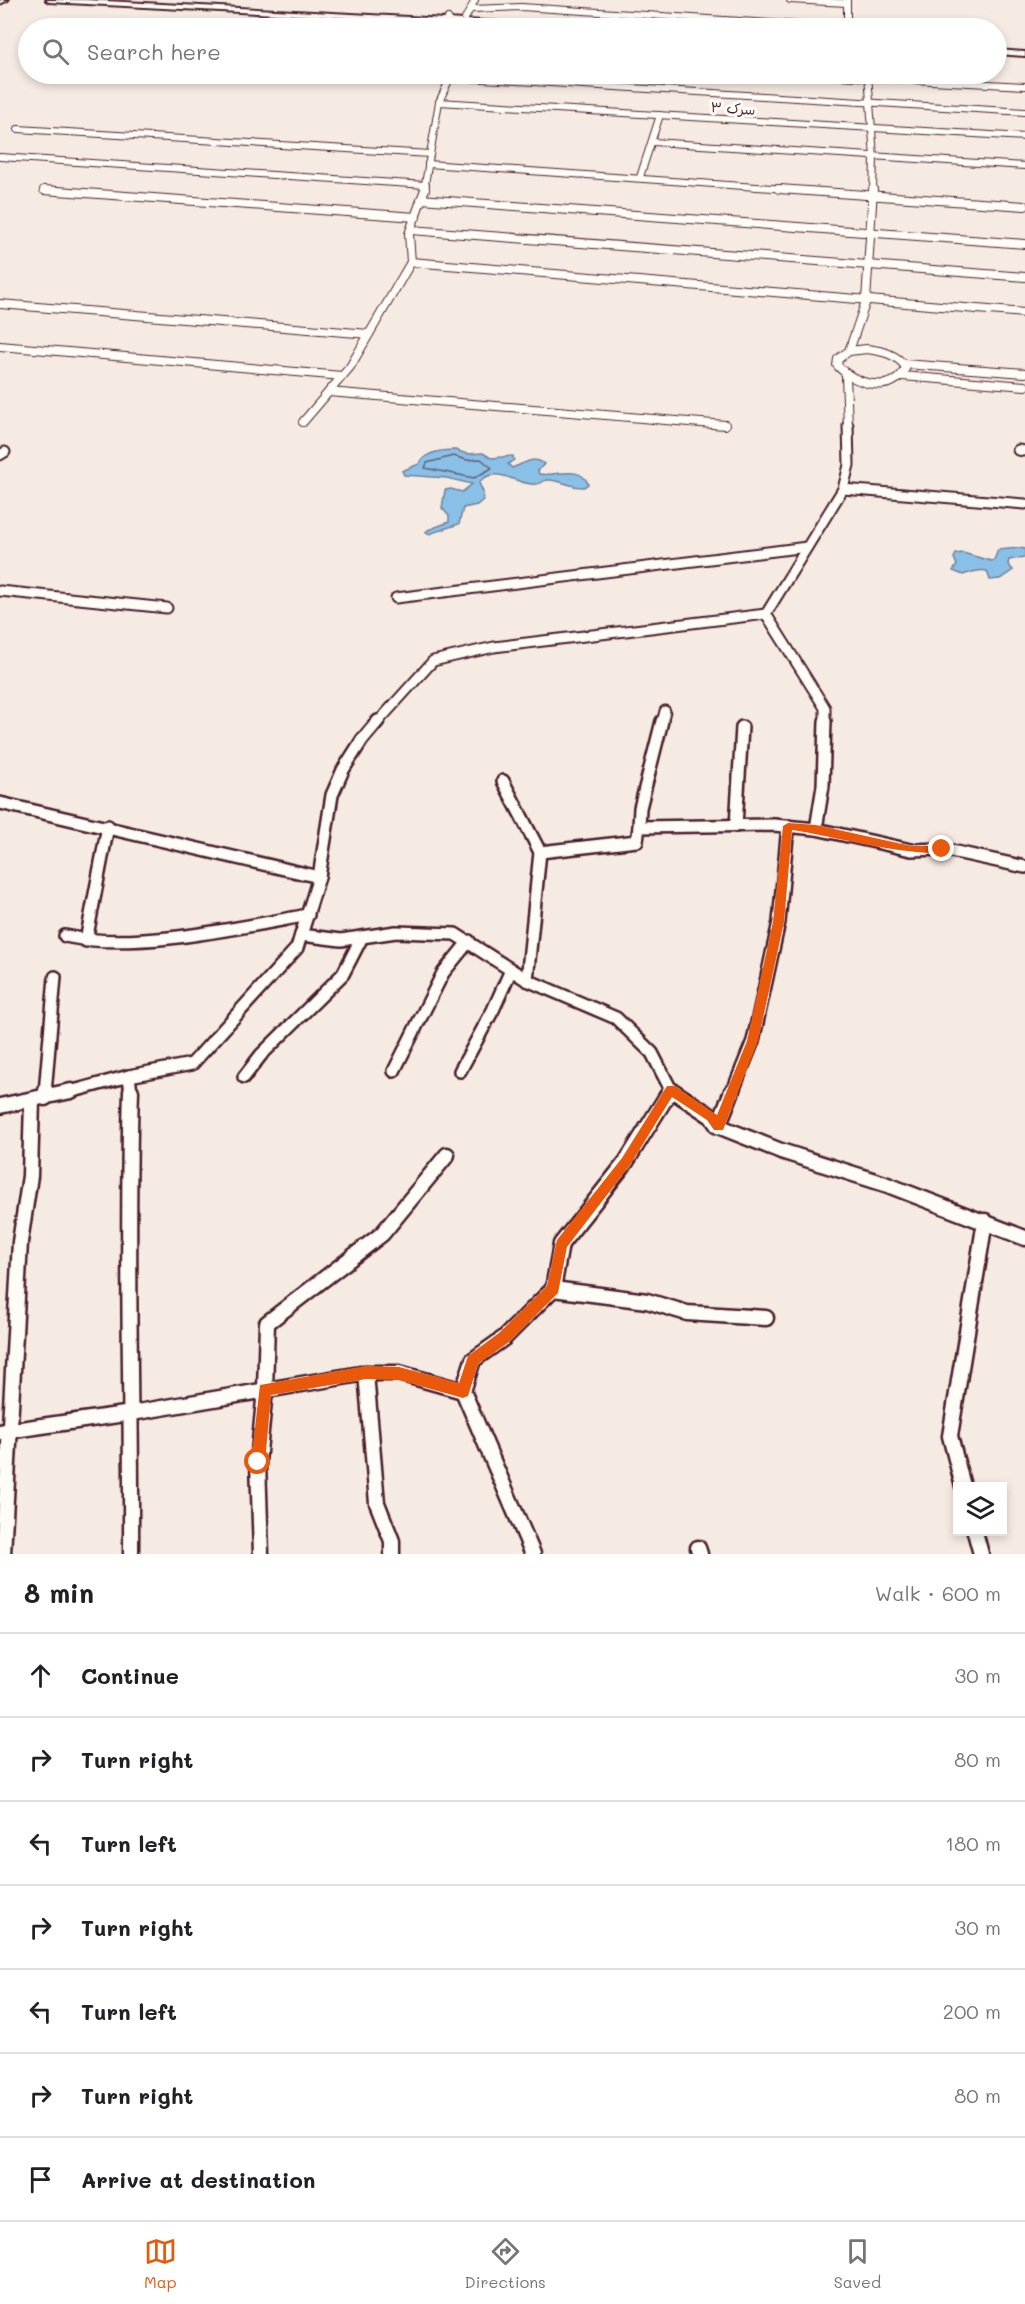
<!DOCTYPE html>
<meta charset="utf-8">
<style>
body{margin:0;font-family:Mali,"Playpen Sans Arabic",sans-serif;background:#f6f6f6;color:#202124}
.controls{position:absolute;right:18px;bottom:18px;display:grid;overflow:hidden;border-radius:0px;box-shadow:0 3px 9px #0003}
.controls button{width:54px;height:54px;display:grid;place-items:center;padding:0;border:0;border-bottom:2px solid #e0e0e0;background:#fff;color:#202124;font:30px sans-serif}
.stop{position:absolute;width:18px;height:18px;margin:-14px;border:4px solid #ea580c;border-radius:50%;background:#fff}
.stop.end{background:#ea580c;border-color:#fff;box-shadow:0 2px 6px #0008}
.list{margin:0;padding:0;list-style:none}
h2{display:flex;justify-content:space-between;align-items:center;height:78px;margin:0;padding:0 24px;font-size:26px}
h2 small{font-size:20px;font-weight:400;color:#757577}
.list li{display:grid;grid-template-columns:39px 1fr auto;gap:18px;align-items:center;box-sizing:border-box;height:84px;padding:0 24px;border-top:2px solid #e0e0e0}
.list b{display:block;font-size:22px;white-space:nowrap}
.list em{font-size:20px;font-style:normal;color:#757577}
.icon{flex:none;width:33px;height:33px;fill:none;stroke:currentColor;stroke-width:2;stroke-linecap:round;stroke-linejoin:round}
.map{position:relative;flex:none;width:1025px;height:1554px;overflow:hidden}
.search{position:absolute;background:#fff;box-shadow:0 3px 9px #0003;left:18px;right:18px;top:18px;height:66px;display:flex;align-items:center;gap:15px;box-sizing:border-box;padding:0 21px;border-radius:33px;color:#757577;font-size:22px}
.sheet{height:666px;background:#fff}
nav{display:flex;justify-content:space-around;align-items:center;box-sizing:border-box;height:84px;border-top:2px solid #e0e0e0;background:#fff;font-size:16px;color:#757577}
nav a{display:grid;justify-items:center;gap:3px}
nav .on{color:#ea580c}
.map>svg:first-child{display:block}
</style>
<div class="map">
<svg width="1025" height="1554" viewBox="0 0 1025 1554">
<rect width="100%" height="100%" fill="#f6ebe2"/>
<filter id="ink" filterUnits="userSpaceOnUse"><feTurbulence type="fractalNoise" baseFrequency=".0167" numOctaves="2"/><feDisplacementMap in="SourceGraphic" scale="12" xChannelSelector="R" yChannelSelector="G"/><feConvolveMatrix kernelMatrix="1 2 1 2 8 2 1 2 1" color-interpolation-filters="sRGB"/></filter>
<g filter="url(#ink)">
<g fill="#89c0e7" stroke="#70809c" stroke-width="1.5">
<path d="M455,450L467,454L483,453L491,458L513,456L514,460L508,464L512,468C523,464 535,455 544,464L538,471L539,474C554,477 581,464 588,484L584,487C571,488 560,479 547,480C540,481 540,486 531,484C513,482 494,465 479,483L483,492V500L477,505L463,508L459,524L429,534L426,532L428,530L449,522V516L442,508L445,490L451,489L462,492L472,484L447,478L404,475L402,471L419,464C425,452 443,450 455,450Z"/>
<path d="M1019,548L1025,549V557L1009,560L1008,564L1013,570L1000,579L990,580L987,571C978,569 970,573 963,575L953,571L957,565L954,558L956,554L963,553L991,561L994,560L998,550Z"/>
</g>
<g fill="none" stroke-linecap="round" stroke-linejoin="round">
<path stroke="#635f76" stroke-width="1.5" d="M453,456L467,460L481,459L492,468L474,478L425,468L427,463Z"/>
<defs>
<g id="minor-far4">
<path d="M790,0L847,3"/>
<path d="M472,9L521,7L847,28V0"/>
<path d="M448,18L454,28"/>
<path d="M465,19L475,0"/>
<path d="M801,74L1025,86"/>
<path d="M868,74L874,158L873,190"/>
<path d="M450,77L1025,112"/>
<path d="M439,102L1025,137"/>
<path d="M18,129L430,154"/>
<path d="M653,142L1025,166"/>
<path d="M0,157L426,185"/>
<path d="M428,164L800,190"/>
<path d="M640,177L660,115"/>
<path d="M44,190H46"/>
<path d="M424,190L439,102L452,74"/>
</g>
<g id="minor-far3">
<path d="M779,189L1025,206"/>
<path d="M44,190L416,217"/>
<path d="M421,199L1025,244"/>
<path d="M411,230L1025,277"/>
<path d="M411,262L1025,313"/>
<path d="M0,304L369,334"/>
<path d="M0,346L342,376"/>
<path d="M867,349C883,351 896,354 906,367C894,396 853,384 837,365L838,359L849,351Z"/>
<path d="M849,351L866,301L873,189"/>
<path d="M904,364L1025,373"/>
<path d="M846,376L848,427"/>
<path d="M902,376L1025,386"/>
<path d="M329,392L725,425"/>
<path d="M303,422L350,367L411,262L409,234L425,189"/>
</g>
<g id="minor-far2">
<path d="M1018,450L1025,451"/>
<path d="M0,455L5,452"/>
<path d="M843,489L1025,504"/>
<path d="M0,591L167,608"/>
<path d="M396,598L807,547"/>
<path d="M766,614L843,489L849,465L848,425"/>
<path d="M766,614L825,708V723"/>
<path d="M377,723L433,661L494,647L766,614"/>
<path d="M662,723L665,711"/>
</g>
<g id="minor-far1">
<path d="M503,781L540,852L527,980"/>
<path d="M0,803L319,877"/>
<path d="M736,826L742,727"/>
<path d="M639,827L640,808L662,721"/>
<path d="M816,829L911,850L942,849L1025,867"/>
<path d="M540,852L637,841L639,827L774,825L816,829L823,786L825,721"/>
<path d="M301,935L341,940L396,932L455,934L527,980L616,1018L652,1053L671,1090L675,1093"/>
<path d="M65,936C135,951 237,928 308,915"/>
<path d="M86,941L108,826"/>
<path d="M394,1071L443,973L469,941"/>
<path d="M460,1071L493,1010L511,970"/>
<path d="M129,1076L131,1093"/>
<path d="M244,1077L261,1055L343,974L362,937"/>
<path d="M45,1093L55,977"/>
<path d="M66,1093L129,1076L192,1064L297,948L319,877L332,795L343,770L362,740L378,721"/>
<path d="M669,1093L671,1090"/>
<path d="M732,1093L753,1041L779,922L788,826"/>
</g>
<g id="minor">
<path d="M131,1091C126,1245 132,1400 131,1554"/>
<path d="M673,1091L711,1116L718,1126L781,1151L885,1184L1025,1238"/>
<path d="M45,1098L46,1091"/>
<path d="M0,1106L71,1091"/>
<path d="M718,1126L732,1091"/>
<path d="M553,1289L647,1301L687,1313L766,1318"/>
<path d="M366,1373L377,1503L392,1541V1554"/>
<path d="M0,1432L132,1413L366,1373H399L463,1391"/>
<path d="M963,1486L950,1436L985,1221"/>
<path d="M975,1532L981,1554"/>
<path d="M698,1548L700,1554"/>
<path d="M3,1554L20,1242L30,1176L32,1100"/>
<path d="M261,1554L258,1462L265,1390L267,1323L382,1234L447,1155"/>
<path d="M533,1554L463,1391L473,1360L504,1338L553,1289L561,1244L626,1162L670,1091"/>
</g>
<path id="tertiary" d="M0,0H8L0,4Z"/>
<g id="secondary">
<path d="M46,0H86L559,25L561,22L646,26L649,28L571,27L572,28H540L49,2Z"/>
<path d="M996,50L1025,52V56L996,54Z"/>
</g>
</defs>
<use href="#minor-far4" stroke="#4a1f2b" stroke-width="8"/>
<use href="#minor-far3" stroke="#4a1f2b" stroke-width="10"/>
<use href="#minor-far2" stroke="#4a1f2b" stroke-width="13"/>
<use href="#minor-far1" stroke="#4a1f2b" stroke-width="16"/>
<use href="#minor" stroke="#4a1f2b" stroke-width="19"/>
<use href="#tertiary" stroke="#4a1f2b" stroke-width="4"/>
<use href="#secondary" stroke="#4a1f2b" stroke-width="4"/>
<use href="#minor-far4" stroke="#fdfcf7" stroke-width="6"/>
<use href="#minor-far3" stroke="#fdfcf7" stroke-width="8"/>
<use href="#minor-far2" stroke="#fdfcf7" stroke-width="9"/>
<use href="#minor-far1" stroke="#fdfcf7" stroke-width="11"/>
<use href="#minor" stroke="#fdfcf7" stroke-width="14"/>
<use href="#tertiary" fill="#fdfcf7" fill-rule="evenodd"/>
<use href="#secondary" fill="#fdfcf7" fill-rule="evenodd"/>
</g>
</g>
<path fill="#ea580c" d="M788,823L816,825L911,846H942L947,849C933,863 819,833 792,830L784,922L758,1041L723,1130H714L707,1120L672,1097L630,1165L567,1247L558,1293L509,1342L478,1364L468,1396L463,1398L399,1380L366,1379L271,1395L265,1462L263,1467L258,1469L253,1467L251,1462L260,1385L366,1366L399,1367L459,1383L468,1356L499,1333L547,1286L557,1240L622,1158L667,1086H675L717,1115L747,1041L773,922L783,826Z"/>
<g text-anchor="middle" dominant-baseline="central" stroke-width="6" stroke-linejoin="round" paint-order="stroke">
<g font-size="14" fill="#4a1f2b" stroke="#fdfcf7">
<text transform="translate(733 108) rotate(4)">سرک ۳</text>
</g>
</g>
</svg>
<div class="controls">
<button><svg class="icon" aria-label="layers" viewBox="0 0 24 24"><path d="M12 4l9 5-9 5-9-5zM3 14l9 5 9-5"/></svg></button>
</div>
<div class="stop" style="left:258px;top:1462px"></div>
<div class="stop end" style="left:942px;top:849px"></div>
<div class="search"><svg class="icon" aria-label="search" viewBox="0 0 24 24"><circle cx="10" cy="10" r="6"/><path d="M15 15l6 6"/></svg>Search here</div>
</div>
<section class="sheet">
<h2>8 min<small>Walk · 600 m</small></h2>
<ul class="list">
<li><svg class="icon" aria-label="ahead" viewBox="0 0 24 24"><path d="M12 20V5M6 11l6-6 6 6"/></svg><div><b>Continue</b></div><em>30 m</em></li>
<li><svg class="icon" aria-label="right" viewBox="0 0 24 24"><path d="M7 20v-9h11M14 6l5 5-5 5"/></svg><div><b>Turn right</b></div><em>80 m</em></li>
<li><svg class="icon" aria-label="left" viewBox="0 0 24 24"><path d="M17 20v-9H6M10 6l-5 5 5 5"/></svg><div><b>Turn left</b></div><em>180 m</em></li>
<li><svg class="icon" aria-label="right" viewBox="0 0 24 24"><path d="M7 20v-9h11M14 6l5 5-5 5"/></svg><div><b>Turn right</b></div><em>30 m</em></li>
<li><svg class="icon" aria-label="left" viewBox="0 0 24 24"><path d="M17 20v-9H6M10 6l-5 5 5 5"/></svg><div><b>Turn left</b></div><em>200 m</em></li>
<li><svg class="icon" aria-label="right" viewBox="0 0 24 24"><path d="M7 20v-9h11M14 6l5 5-5 5"/></svg><div><b>Turn right</b></div><em>80 m</em></li>
<li><svg class="icon" aria-label="arrive" viewBox="0 0 24 24"><path d="M6 21V4h12l-3 4 3 4H6"/></svg><div><b>Arrive at destination</b></div></li>
</ul>
</section>
<nav>
<a class="on"><svg class="icon" aria-label="map" viewBox="0 0 24 24"><path d="M3 6l6-2 6 2 6-2v14l-6 2-6-2-6 2zM9 4v14M15 6v14"/></svg>Map</a>
<a><svg class="icon" aria-label="directions" viewBox="0 0 24 24"><path d="M12 3l9 9-9 9-9-9zM9 14v-3h6M13 9l2 2-2 2"/></svg>Directions</a>
<a><svg class="icon" aria-label="saved" viewBox="0 0 24 24"><path d="M7 4h10v16l-5-4-5 4z"/></svg>Saved</a>
</nav>
